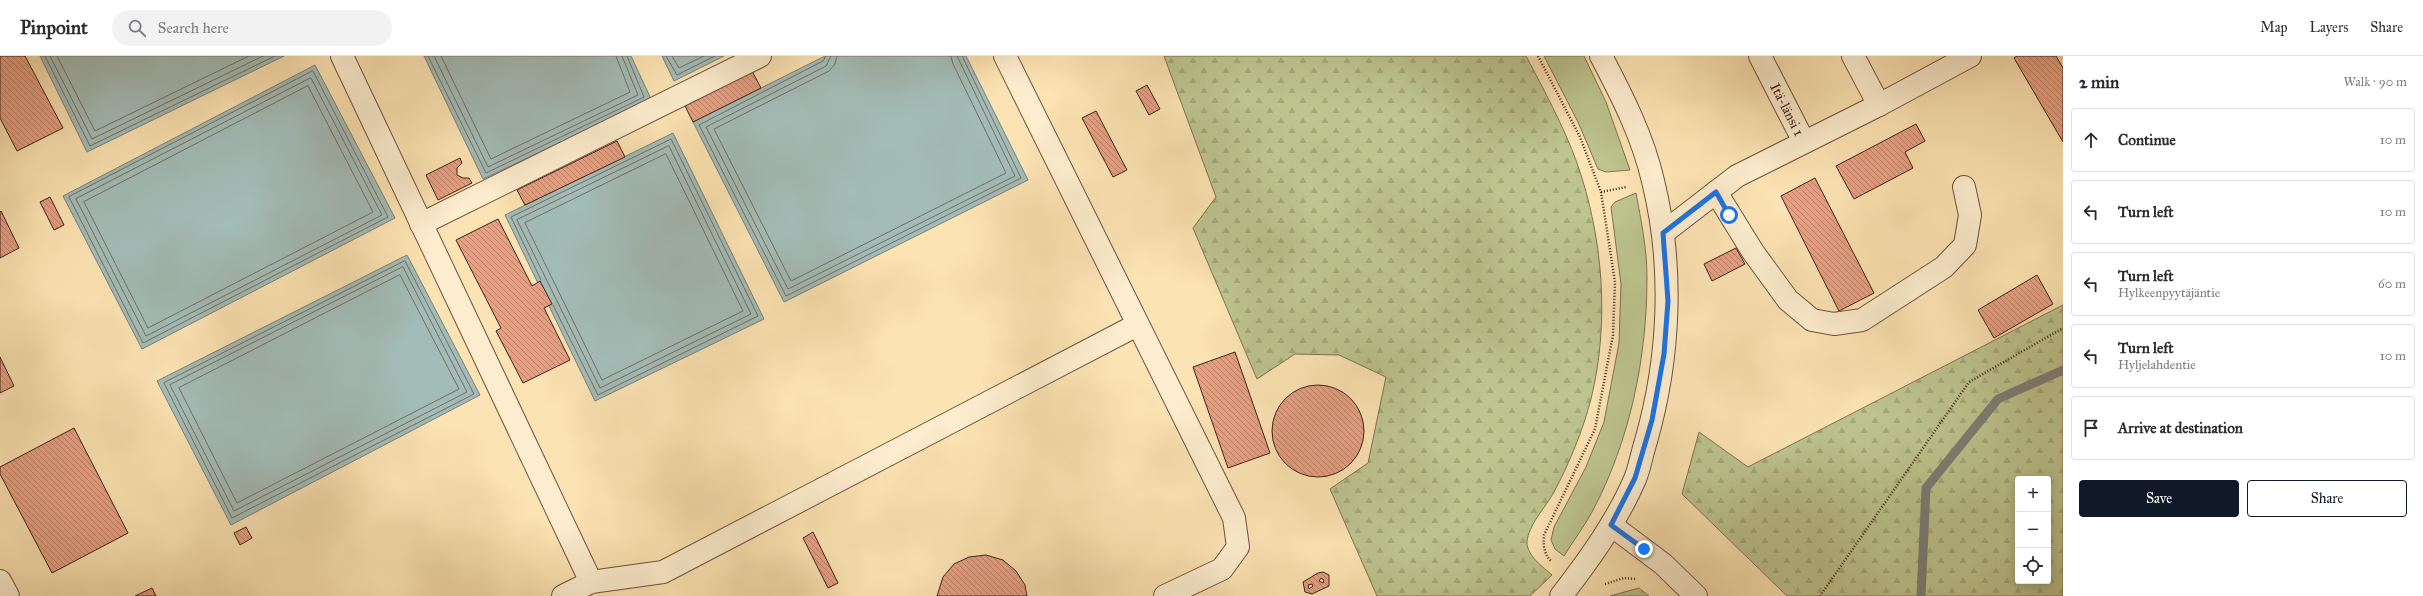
<!DOCTYPE html>
<meta charset="utf-8">
<style>
body{margin:0;font-family:"IM FELL Great Primer",serif;background:#f2f2f3;color:#2b2b33}
.controls{position:absolute;right:12px;bottom:12px;display:grid;overflow:hidden;border-radius:4px;box-shadow:0 2px 10px #0003}
.controls button{width:36px;height:36px;display:grid;place-items:center;padding:0;border:0;border-bottom:1px solid #e1e1e2;background:#fff;color:#2b2b33;font:20px sans-serif}
.stop{position:absolute;width:12px;height:12px;margin:-9px;border:3px solid #1a73e8;border-radius:50%;background:#fff}
.stop.end{background:#1a73e8;border-color:#fff;box-shadow:0 1px 4px #0008}
.list{margin:0;padding:0;list-style:none}
h2{display:flex;justify-content:space-between;align-items:center;height:52px;margin:0;padding:0 16px;font-size:17px}
h2 small{font-size:13px;font-weight:400;color:#7c7c81}
.list li{display:grid;grid-template-columns:26px 1fr auto;gap:12px;align-items:center;box-sizing:border-box;height:64px;margin:0 8px 8px;padding:0 8px;border:1px solid #e1e1e2;border-radius:4px}
.list b{display:block;font-size:15px;white-space:nowrap}
.list p{margin:0;font-size:13px;white-space:nowrap;color:#7c7c81}
.list em{font-size:13px;font-style:normal;color:#7c7c81}
.actions{display:flex;gap:8px;padding:12px 16px}
.actions a{flex:1;padding:9px 0;border:1px solid #111827;border-radius:4px;text-align:center;font-size:14px;color:#111827}
.actions .main{background:#111827;color:#fff}
.icon{flex:none;width:22px;height:22px;fill:none;stroke:currentColor;stroke-width:2;stroke-linecap:round;stroke-linejoin:round}
.map{position:relative;flex:none;width:2063px;height:540px;overflow:hidden}
header{display:flex;align-items:center;gap:24px;box-sizing:border-box;height:56px;padding:0 20px;background:#fff;border-bottom:1px solid #e1e1e2}
header strong{font-size:19px}
nav{display:flex;gap:22px;margin-inline-start:auto;font-size:14px}
.search{width:280px;height:36px;background:#f2f2f3;display:flex;align-items:center;gap:10px;box-sizing:border-box;padding:0 14px;border-radius:22px;color:#7c7c81;font-size:15px}
main{display:flex}
aside{flex:1;background:#fff}
.map>svg:first-child{display:block}
</style>
<header>
<strong>Pinpoint</strong>
<div class="search"><svg class="icon" aria-label="search" viewBox="0 0 24 24"><circle cx="10" cy="10" r="6"/><path d="M15 15l6 6"/></svg>Search here</div>
<nav><a>Map</a><a>Layers</a><a>Share</a></nav>
</header>
<main>
<div class="map">
<svg width="2063" height="540" viewBox="0 0 2063 540">
<defs>
<pattern id="forest-firs" width="22" height="20" patternUnits="userSpaceOnUse"><rect width="22" height="20" fill="#bdc48e"/><path d="M5 1l3.5 6h-7zM16 11l3.5 6h-7z" fill="#a4a87a"/></pattern>
<pattern id="building-back-hatch" width="6" height="6" patternUnits="userSpaceOnUse"><rect width="6" height="6" fill="#e7a082"/><path d="M-1 5l2 2M0 0l6 6M5-1l2 2" fill="none" stroke="#bd8269"/></pattern>
</defs>
<rect width="100%" height="100%" fill="#fce3b3"/>
<filter id="stains"><feTurbulence type="fractalNoise" baseFrequency=".005" numOctaves="4"/><feColorMatrix values="0 0 0 0 .2 0 0 0 0 .09 0 0 0 0 .02 0 0 0 .5 -.17"/></filter>
<radialGradient id="worn" r=".72"><stop offset=".6" stop-color="#630" stop-opacity="0"/><stop offset="1" stop-color="#630" stop-opacity=".3"/></radialGradient>
<g fill="#bdc48e" stroke="#807251">
<path d="M1544,0H1584L1606,46L1630,114L1606,116L1598,113L1578,66Z"/>
<path d="M1636,137C1641,164 1647,193 1647,221C1647,302 1630,385 1592,456C1584,471 1573,485 1564,500L1555,493L1551,484L1554,471L1586,411L1604,366L1619,287L1621,228L1611,151L1615,146Z"/>
</g>
<g fill="url(#forest-firs)" stroke="#807251" fill-rule="evenodd">
<path d="M1164,0H1526C1544,34 1564,71 1577,107C1603,181 1610,266 1591,343C1583,374 1569,408 1554,436C1546,451 1528,469 1527,486C1527,500 1543,511 1552,519L1530,540H1377L1330,433L1368,407L1386,321L1339,299L1295,298L1257,323L1193,172L1216,141Z"/>
<path d="M2063,249V540H1787L1682,438L1699,376L1748,411ZM2018,423H2048V525H2018Z"/>
<path d="M1639,532L1649,540H1610Z"/>
</g>
<g fill="#a3bcb7" stroke="#7c7e76">
<path d="M40,0H284L87,96Z"/>
<path d="M424,0H631L651,43L483,123Z"/>
<path d="M662,0H724L674,25Z"/>
<path d="M825,0H966L1028,124L784,246L693,66Z"/>
<path d="M315,9L395,162L142,293L63,140Z"/>
<path d="M673,77L764,263L595,345L505,159Z"/>
<path d="M407,199L480,339L231,469L157,325Z"/>
</g>
<g fill="none" stroke-linecap="round" stroke-linejoin="round">
<g stroke="#726e66" stroke-width="1">
<path d="M45,0L90,90L275,0"/>
<path d="M50,0L92,83L263,0"/>
<path d="M57,0L95,75L249,0"/>
<path d="M428,0L486,117L644,41L627,0"/>
<path d="M434,0L488,111L638,39L622,0"/>
<path d="M441,0L491,103L630,36L616,0"/>
<path d="M666,0L677,19L715,0"/>
<path d="M672,0L679,12L704,0"/>
<path d="M826,0L823,5L699,69L786,240L1021,122L962,0"/>
<path d="M831,0L826,10L706,71L788,233L1015,120L957,0"/>
<path d="M837,0L835,8L829,15L714,73L791,225L1006,117L953,8L951,0"/>
<path d="M313,15L388,161L143,287L69,141Z"/>
<path d="M311,22L382,159L146,280L76,143Z"/>
<path d="M308,30L373,156L148,272L84,146Z"/>
<path d="M669,90L751,258L600,332L517,164Z"/>
<path d="M666,98L743,255L602,324L525,167Z"/>
<path d="M405,205L474,338L232,462L164,327Z"/>
<path d="M403,211L467,336L234,455L170,329Z"/>
<path d="M400,219L459,333L237,447L179,332Z"/>
<path d="M541,224L511,161L671,83L758,260L598,339L553,249"/>
</g>
<path stroke="#7c7e76" stroke-width="9" d="M1921,540L1926,432L1998,343L2063,314"/>
</g>
<g fill="url(#building-back-hatch)" stroke="#422114" fill-rule="evenodd">
<path d="M0,0H25L63,72L17,95L0,62Z"/>
<path d="M2017,0H2056L2063,12V86L2014,2Z"/>
<path d="M752,15L761,32L693,66L685,50Z"/>
<path d="M1147,29L1160,53L1149,59L1136,35Z"/>
<path d="M1096,55L1127,114L1113,121L1082,62Z"/>
<path d="M1916,68L1925,85L1905,96L1913,112L1854,143L1836,110Z"/>
<path d="M617,85L625,101L525,149L517,134Z"/>
<path d="M460,102L462,107L457,112V119L463,122H469L472,127L438,144L426,119Z"/>
<path d="M1815,122L1874,237L1839,255L1781,140Z"/>
<path d="M50,141L64,169L54,174L40,146Z"/>
<path d="M1,155L19,192L0,202V156Z"/>
<path d="M498,163L532,230L540,225L552,248L544,252L570,304L523,327L496,275L501,272L456,184Z"/>
<path d="M1736,192L1745,208L1712,225L1704,208Z"/>
<path d="M2037,219L2053,248L1994,282L1978,254Z"/>
<path d="M1235,296L1270,397L1228,412L1193,311Z"/>
<path d="M0,301L14,330L0,337Z"/>
<circle cx="1318" cy="375" r="46"/>
<path d="M74,372L128,477L52,517L0,418V411Z"/>
<path d="M246,471L252,482L240,489L234,477Z"/>
<path d="M813,476L838,527L828,532L803,482Z"/>
<path d="M986,499L1003,504L1016,515L1025,529L1027,540H937L943,521L954,508L969,501Z"/>
<path d="M1318,517L1323,516L1329,519V530L1312,538L1305,536L1303,526ZM1321,522L1324,524L1323,527L1319,525ZM1312,528L1313,530L1309,533L1308,529Z"/>
<path d="M152,532L156,540H135Z"/>
</g>
<g fill="none" stroke-linecap="round" stroke-linejoin="round">
<defs>
<g id="minor">
<path d="M342,0L591,526"/>
<path d="M1005,0L1234,462L1238,491L1222,513L1165,540"/>
<path id="s1" d="M1760,0L1804,86"/>
<path d="M1853,0L1879,49"/>
<path d="M1716,136L1753,196L1788,244L1812,264L1834,268L1862,264L1944,211L1965,189L1970,159L1964,131"/>
<path d="M421,168L760,0"/>
<path d="M1663,177L1737,120L1879,49L1970,0"/>
<path d="M1611,469L1663,508L1696,540"/>
<path d="M0,525L8,540"/>
<path d="M563,540L591,526L663,516L1137,269"/>
<path d="M1561,540C1589,504 1617,465 1635,423C1640,411 1642,397 1646,385C1670,301 1674,210 1653,125C1643,81 1622,40 1601,0"/>
</g>
</defs>
<use href="#minor" stroke="#70523c" stroke-width="24"/>
<g stroke="#422114" stroke-width="2.5" stroke-dasharray="1 2" stroke-linecap="butt">
<path d="M1538,0L1580,81L1601,136L1615,226L1613,279L1595,373L1544,479C1543,489 1544,499 1552,506"/>
<path d="M1601,136L1626,131"/>
<path d="M1605,528L1624,522L1636,523"/>
<path d="M1820,540L1969,326L2063,272"/>
</g>
<use href="#minor" stroke="#fdedce" stroke-width="22"/>
</g>
<g fill="none" stroke-linecap="round" stroke-linejoin="round">
<path stroke="#1a73e8" stroke-width="5" d="M1644,493L1611,469L1635,422L1652,364L1664,298L1668,245L1663,177L1716,136L1729,159"/>
</g>
<g text-anchor="middle" dominant-baseline="central" stroke-width="3" stroke-linejoin="round" paint-order="stroke">
<g font-size="14" fill="#422114" stroke="#fdedce">
<text stroke="none"><textPath href="#s1" startOffset="60">Itä-länsi 1</textPath></text>
</g>
</g>
<rect width="100%" height="100%" filter="url(#stains)"/>
<rect width="100%" height="100%" fill="url(#worn)"/>
</svg>
<div class="controls">
<button>+</button>
<button>−</button>
<button><svg class="icon" aria-label="locate" viewBox="0 0 24 24"><circle cx="12" cy="12" r="6"/><path d="M12 2v4M12 18v4M2 12h4M18 12h4"/></svg></button>
</div>
<div class="stop" style="left:1729px;top:159px"></div>
<div class="stop end" style="left:1644px;top:493px"></div>
</div>
<aside>
<h2>2 min<small>Walk · 90 m</small></h2>
<ul class="list">
<li><svg class="icon" aria-label="ahead" viewBox="0 0 24 24"><path d="M12 20V5M6 11l6-6 6 6"/></svg><div><b>Continue</b></div><em>10 m</em></li>
<li><svg class="icon" aria-label="left" viewBox="0 0 24 24"><path d="M17 20v-9H6M10 6l-5 5 5 5"/></svg><div><b>Turn left</b></div><em>10 m</em></li>
<li><svg class="icon" aria-label="left" viewBox="0 0 24 24"><path d="M17 20v-9H6M10 6l-5 5 5 5"/></svg><div><b>Turn left</b><p>Hylkeenpyytäjäntie</p></div><em>60 m</em></li>
<li><svg class="icon" aria-label="left" viewBox="0 0 24 24"><path d="M17 20v-9H6M10 6l-5 5 5 5"/></svg><div><b>Turn left</b><p>Hyljelahdentie</p></div><em>10 m</em></li>
<li><svg class="icon" aria-label="arrive" viewBox="0 0 24 24"><path d="M6 21V4h12l-3 4 3 4H6"/></svg><div><b>Arrive at destination</b></div></li>
</ul>
<div class="actions"><a class="main">Save</a><a>Share</a></div>
</aside>
</main>
